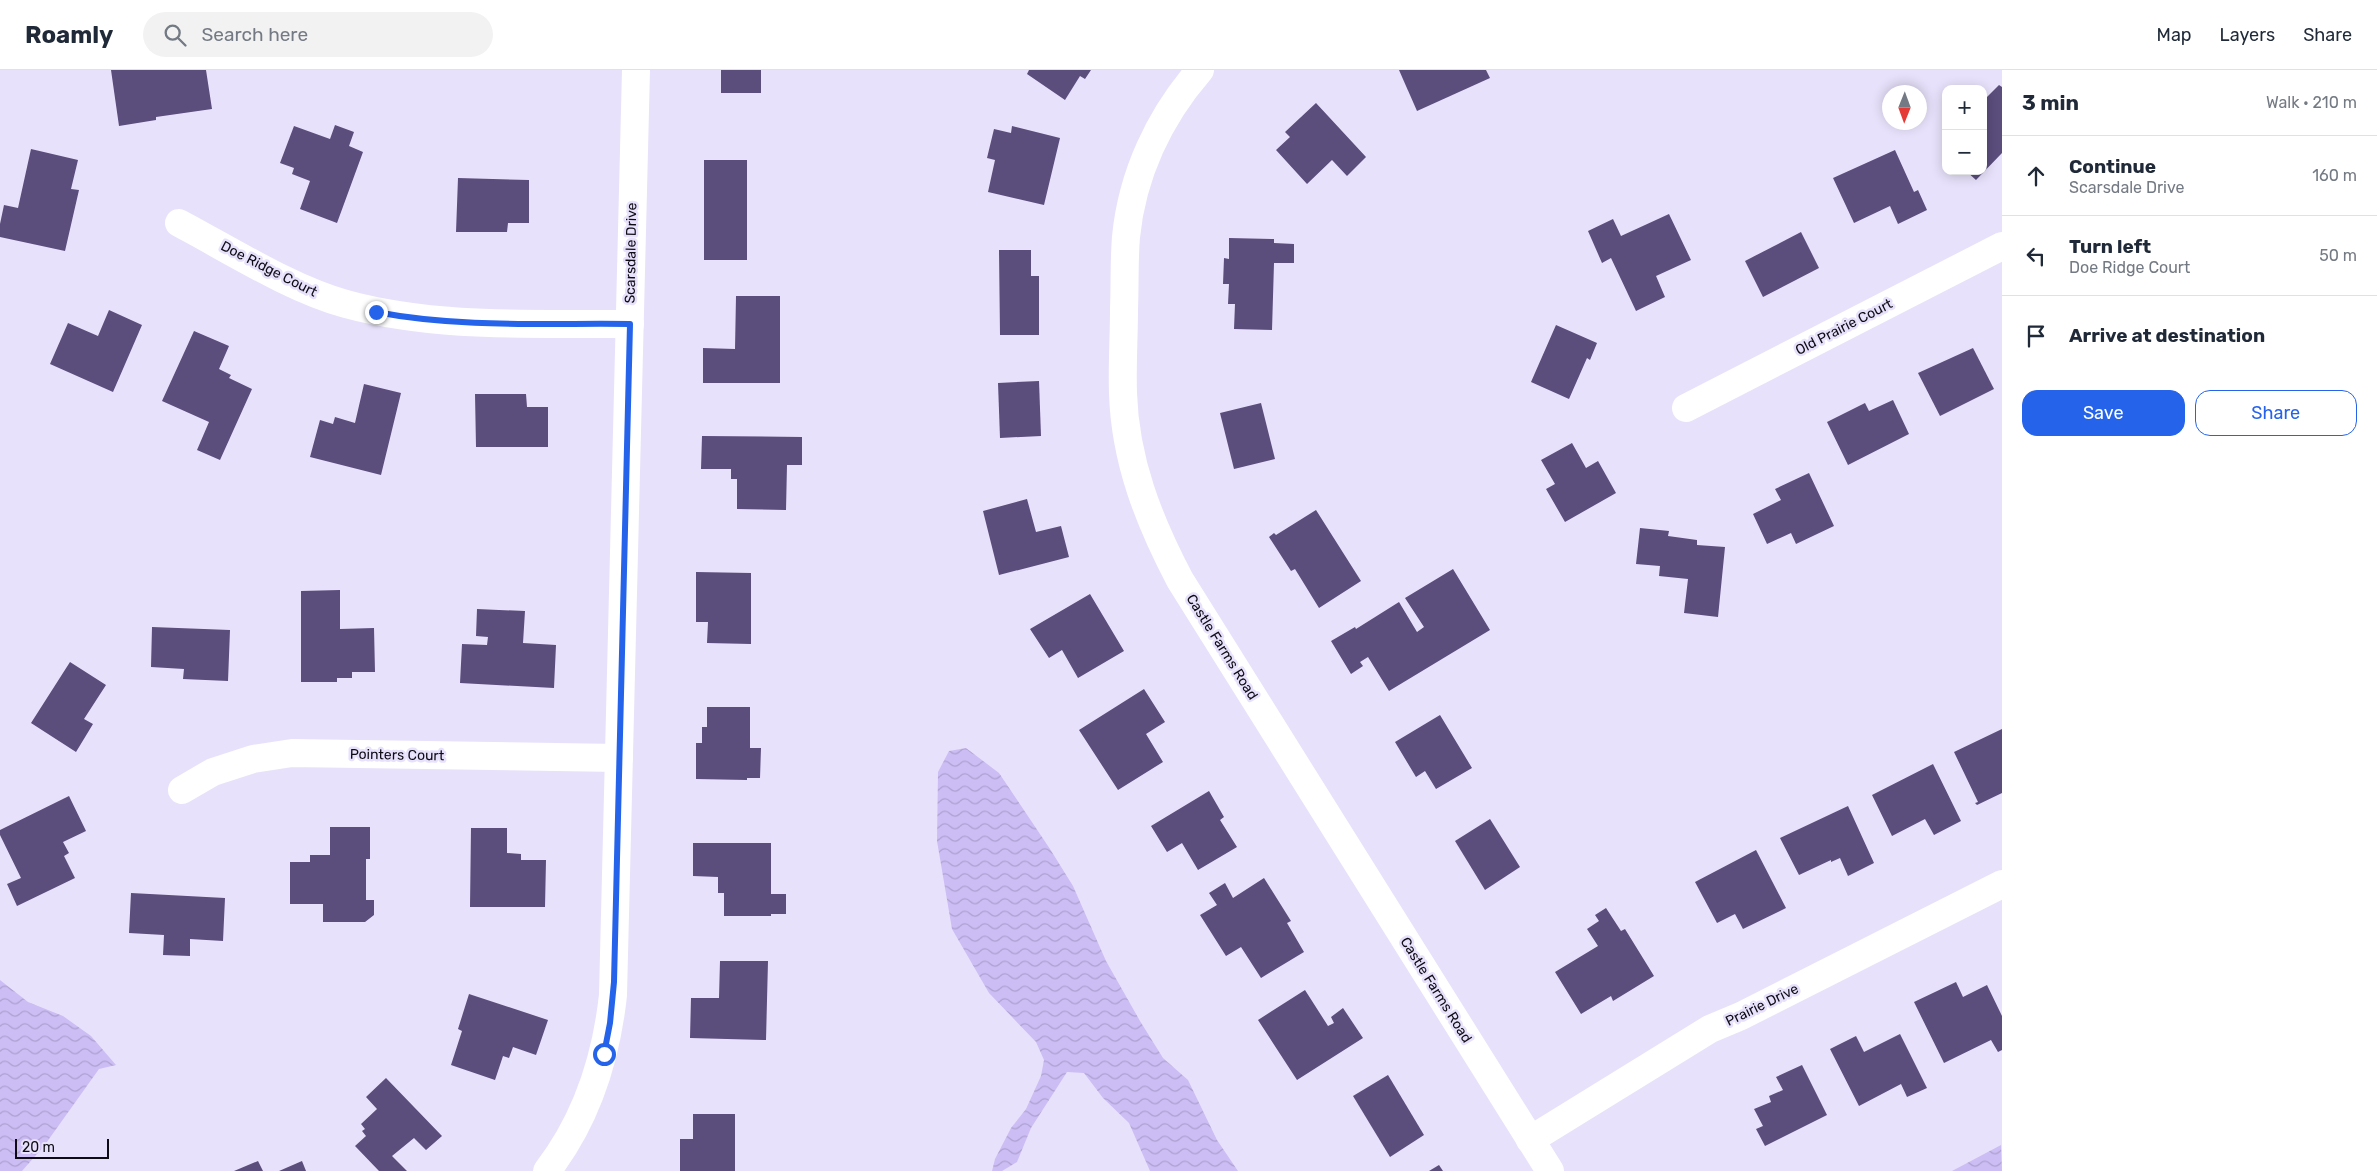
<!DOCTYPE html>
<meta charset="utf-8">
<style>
body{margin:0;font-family:Rubik,sans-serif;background:#f2f2f3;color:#1f2937}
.controls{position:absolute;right:15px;top:15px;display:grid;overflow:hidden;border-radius:10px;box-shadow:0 2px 12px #0003}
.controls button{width:45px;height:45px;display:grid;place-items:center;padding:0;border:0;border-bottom:1px solid #e0e1e3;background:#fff;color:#1f2937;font:25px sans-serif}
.compass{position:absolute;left:1882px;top:15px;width:45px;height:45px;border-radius:50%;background:#fff;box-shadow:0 2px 12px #0003;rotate:181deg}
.scale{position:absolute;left:15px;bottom:12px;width:94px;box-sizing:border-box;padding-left:5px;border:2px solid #0e0b14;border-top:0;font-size:14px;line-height:18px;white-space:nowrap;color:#0e0b14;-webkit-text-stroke:4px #e8e1fb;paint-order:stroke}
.stop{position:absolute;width:15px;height:15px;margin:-11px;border:4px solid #2563eb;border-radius:50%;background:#fff}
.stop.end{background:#2563eb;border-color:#fff;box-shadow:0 1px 5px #0008}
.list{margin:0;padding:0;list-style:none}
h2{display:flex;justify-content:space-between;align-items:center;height:65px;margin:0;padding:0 20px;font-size:21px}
h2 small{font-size:16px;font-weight:400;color:#747a83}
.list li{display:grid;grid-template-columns:32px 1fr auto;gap:15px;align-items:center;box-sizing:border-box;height:80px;padding:0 20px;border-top:1px solid #e0e1e3}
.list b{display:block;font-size:19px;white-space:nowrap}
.list p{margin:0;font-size:16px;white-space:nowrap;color:#747a83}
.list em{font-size:16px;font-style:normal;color:#747a83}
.actions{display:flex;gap:10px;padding:15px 20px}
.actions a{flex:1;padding:11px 0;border:1px solid #2563eb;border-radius:15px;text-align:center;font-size:18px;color:#2563eb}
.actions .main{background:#2563eb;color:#fff}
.icon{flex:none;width:28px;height:28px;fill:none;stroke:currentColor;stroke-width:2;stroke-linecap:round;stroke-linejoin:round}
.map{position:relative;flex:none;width:2002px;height:1101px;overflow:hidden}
header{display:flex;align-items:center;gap:30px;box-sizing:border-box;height:70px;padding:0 25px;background:#fff;border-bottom:1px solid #e0e1e3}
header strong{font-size:24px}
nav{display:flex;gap:28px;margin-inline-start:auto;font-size:18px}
.search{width:350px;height:45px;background:#f2f2f3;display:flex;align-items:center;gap:12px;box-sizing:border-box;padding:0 18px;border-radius:28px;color:#747a83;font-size:19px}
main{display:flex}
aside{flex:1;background:#fff}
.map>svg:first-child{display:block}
</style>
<header>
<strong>Roamly</strong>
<div class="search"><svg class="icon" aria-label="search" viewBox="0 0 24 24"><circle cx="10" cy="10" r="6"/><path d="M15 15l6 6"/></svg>Search here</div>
<nav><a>Map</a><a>Layers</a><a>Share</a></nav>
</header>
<main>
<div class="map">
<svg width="2002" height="1101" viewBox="0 0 2002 1101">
<defs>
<pattern id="water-waves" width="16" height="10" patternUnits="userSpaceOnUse" patternTransform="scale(1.25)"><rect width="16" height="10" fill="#ccbdf4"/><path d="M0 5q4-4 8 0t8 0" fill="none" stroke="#aea1d0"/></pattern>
</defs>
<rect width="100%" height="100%" fill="#e8e1fb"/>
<g fill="url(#water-waves)">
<path d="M966,678L999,703L1050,779L1073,816L1106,891L1140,951L1163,988L1188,1010L1217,1070L1238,1101H1150L1129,1053L1103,1028L1084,1003L1067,1002L1031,1058L1017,1092L1002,1101H992L995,1089L1011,1058L1026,1039L1041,1006L1044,990L1036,972L989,923L952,859L937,771L938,702L949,681Z"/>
<path d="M0,910L28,932L63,946L91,966L116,995L99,999L44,1076L22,1101H0Z"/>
<path d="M2001,1075L2002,1101H1952Z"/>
</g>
<g fill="#5b4d7c">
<path d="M111,0H206L212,39L156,47V50L119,56Z"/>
<rect x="721" y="0" width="40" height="23"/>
<path d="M1029,0H1091L1085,9L1080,6L1065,30L1027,4Z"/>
<path d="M1399,0H1486L1490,8L1417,41Z"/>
<path d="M1999,15L2002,17V83L1976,110L1966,101H1983V31Z"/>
<path d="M1316,33L1366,87L1347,106L1332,90L1307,114L1276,80L1290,67L1285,62Z"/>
<path d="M335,55L354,62L349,76L363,82L337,153L300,139L310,111L292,104L294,98L280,93L294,56L330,69Z"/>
<path d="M1012,56L1060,68L1044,135L988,122L995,90L987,88L994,59L1011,63Z"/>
<path d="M31,79L78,90L71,119L79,120L65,181L0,167V154L4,135L18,138Z"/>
<path d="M1895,80L1914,122L1918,120L1927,140L1898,154L1890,136L1854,153L1833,108Z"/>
<rect x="704" y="90" width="43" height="100"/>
<path d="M458,108L529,110V153H508L507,162H456Z"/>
<path d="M1669,144L1691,190L1656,206L1665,227L1636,241L1611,188L1602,193L1588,161L1613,149L1621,166Z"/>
<path d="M1801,162L1819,198L1763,227L1745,191Z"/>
<path d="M1229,168L1274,169V173L1294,174V193H1274L1272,260L1234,259L1235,234H1228L1229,214H1223L1224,188L1229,189Z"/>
<path d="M999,180H1031V206H1039V265H1000Z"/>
<path d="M736,226H780V313H703V278L735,279Z"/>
<path d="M109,240L142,255L113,322L50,294L68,253L98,266Z"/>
<path d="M1556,255L1597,273L1590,290L1587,288L1569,329L1531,312Z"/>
<path d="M194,261L229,276L219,299L231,305L229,308L252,319L220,390L197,380L209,352L162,331Z"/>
<path d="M1973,278L1994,319L1940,346L1918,303Z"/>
<path d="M1039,311L1041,366L1000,368L998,313Z"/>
<path d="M364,314L401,323L381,405L310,387L320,350L333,354L335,347L355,353Z"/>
<path d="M475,324H526L527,337H548V377H476Z"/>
<path d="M1893,330L1909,364L1848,395L1827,352L1865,333L1869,341Z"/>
<path d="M1261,333L1275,389L1234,399L1220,343Z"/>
<path d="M702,366L802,367V395H787L786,440L737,439V409H731V399H701Z"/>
<path d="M1572,373L1586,398L1598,391L1616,423L1565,452L1546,419L1555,414L1541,390Z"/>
<path d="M1809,403L1834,456L1796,474L1791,463L1767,474L1753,444L1781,430L1775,419Z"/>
<path d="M1027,429L1036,462L1061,456L1069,487L999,505L983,441Z"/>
<path d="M1316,440L1361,511L1319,538L1295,499L1291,501L1269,467L1274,463L1276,465Z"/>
<path d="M1640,458L1669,461L1668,466L1697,470V475L1725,477L1718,547L1684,543L1688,509L1659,506L1660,496L1636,494Z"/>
<path d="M1453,499L1490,560L1389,621L1368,587L1360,592L1363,596L1351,604L1331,571L1355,557L1356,559L1399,532L1417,562L1424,557L1405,528Z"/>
<path d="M696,502L751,503V574L707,573L708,552H696Z"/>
<path d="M340,520V559L374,558L375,602H352V608H337V612H301V521Z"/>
<path d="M1090,524L1124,581L1078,608L1062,580L1049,588L1030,559Z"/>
<path d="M477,539L525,541L523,573L556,575L554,618L460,613L462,574L487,575L488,567L476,566Z"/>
<path d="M152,557L230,560L228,611L183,609L184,599L151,597Z"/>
<path d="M70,592L106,615L84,649L93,654L76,682L31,653Z"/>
<path d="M1144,619L1165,652L1146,664L1163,692L1118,720L1079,660Z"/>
<path d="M707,637H750V678H761L760,708H747V710L696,709V673H702V657H707Z"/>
<path d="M1440,645L1472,698L1436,719L1425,701L1416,707L1395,672Z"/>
<path d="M2002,659V723L1977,735L1975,733L1978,732L1954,682Z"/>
<path d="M1933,694L1961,751L1934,765L1925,749L1892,766L1872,725Z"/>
<path d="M1209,721L1224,747L1220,750L1237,777L1198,800L1182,773L1167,782L1151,756Z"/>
<path d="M69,726L86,761L63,772L69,783L64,786L75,808L17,836L7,814L21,808L0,765V760Z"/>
<path d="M1848,736L1874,793L1848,806L1840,788L1831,792V790L1799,805L1780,768Z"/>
<path d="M1490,749L1520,797L1485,820L1455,771Z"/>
<path d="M330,757H370V789H366V830H374V845L365,852H323V834H290V792H310V785H330Z"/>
<path d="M471,758H507V783L521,784V790H546L545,837H470Z"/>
<path d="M693,773H771V824H786V844H771V846H724V823H718V807L693,806Z"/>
<path d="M1756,780L1786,838L1743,859L1735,844L1717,853L1695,812Z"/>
<path d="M1264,808L1291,851L1287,853L1304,882L1261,908L1241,877L1226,886L1200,845L1217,835L1209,823L1225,813L1233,828Z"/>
<path d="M131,823L225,828L223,871L190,869V886L163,885L164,865L129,863Z"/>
<path d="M1606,838L1621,861L1625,859L1654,906L1613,931L1611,926L1581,944L1555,902L1598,876L1587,859L1599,851L1595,845Z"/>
<path d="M720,891H768L766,970L690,968L691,928H719Z"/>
<path d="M1956,912L1963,927L1987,915L2002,946V980L1998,982L1991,970L1944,993L1914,932Z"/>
<path d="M1305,920L1328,956L1334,953L1331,947L1343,938L1363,968L1297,1010L1258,950Z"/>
<path d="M469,924L548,950L536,985L513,977L509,988L503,986L495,1010L451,995L462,961L458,959Z"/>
<path d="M1900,964L1927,1018L1907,1027L1901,1014L1859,1036L1830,979L1856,966L1864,982Z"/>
<path d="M1802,995L1827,1045L1765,1076L1756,1059L1763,1056L1754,1039L1771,1032L1769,1026L1783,1020L1776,1007Z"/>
<path d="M1388,1005L1424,1065L1390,1087L1353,1026Z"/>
<path d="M386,1008L442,1066L426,1080L414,1068L392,1086L407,1101H379L355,1076L366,1066L362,1061L365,1059L361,1054L377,1039L366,1027Z"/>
<path d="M693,1044H735V1101H680V1069H693Z"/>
<path d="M258,1091L263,1101H234Z"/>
<path d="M302,1091L306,1101H279Z"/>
<path d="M1439,1095L1443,1101H1429Z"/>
</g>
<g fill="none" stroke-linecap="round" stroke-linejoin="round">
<g stroke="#fff" stroke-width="28">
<path d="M1200,0C1159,47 1132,105 1126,167C1124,191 1125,215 1124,239C1124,267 1122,295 1123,323C1125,391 1149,451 1180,510L1550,1101"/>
<path d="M179,153C230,180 291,219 346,234C438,259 535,253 630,254"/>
<path d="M1686,338L2002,176"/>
<path d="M182,720L213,702L253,689L292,683L619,688"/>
<path d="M1530,1070L1710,959L1741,946L2002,814"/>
<path d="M547,1101C587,1049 606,990 613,925L636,0"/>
</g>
</g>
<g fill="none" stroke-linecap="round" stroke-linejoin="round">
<path stroke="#2563eb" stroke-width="6" d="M376,242C459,258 546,253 630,254L614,912L610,953L604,984"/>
</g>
<g text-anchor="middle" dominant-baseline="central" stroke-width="5" stroke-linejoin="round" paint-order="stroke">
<g font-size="14" fill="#0e0b14" stroke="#e8e1fb">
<text transform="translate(631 183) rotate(-89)">Scarsdale Drive</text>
<text transform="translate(269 199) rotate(27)">Doe Ridge Court</text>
<text transform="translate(1844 257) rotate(-27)">Old Prairie Court</text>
<text transform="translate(1222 577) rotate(58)">Castle Farms Road</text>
<text transform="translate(397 685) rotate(1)">Pointers Court</text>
<text transform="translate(1436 920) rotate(58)">Castle Farms Road</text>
<text transform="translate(1762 935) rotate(-26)">Prairie Drive</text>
</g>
</g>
</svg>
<div class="controls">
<button>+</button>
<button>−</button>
</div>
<svg class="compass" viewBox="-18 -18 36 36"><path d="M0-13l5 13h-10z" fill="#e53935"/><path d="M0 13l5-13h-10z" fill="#747a83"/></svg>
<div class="scale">20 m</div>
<div class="stop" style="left:604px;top:984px"></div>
<div class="stop end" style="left:376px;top:242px"></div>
</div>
<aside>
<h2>3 min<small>Walk · 210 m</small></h2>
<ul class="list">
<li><svg class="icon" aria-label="ahead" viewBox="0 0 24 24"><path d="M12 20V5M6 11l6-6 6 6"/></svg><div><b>Continue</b><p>Scarsdale Drive</p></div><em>160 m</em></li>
<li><svg class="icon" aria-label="left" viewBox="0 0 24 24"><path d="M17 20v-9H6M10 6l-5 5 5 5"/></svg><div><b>Turn left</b><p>Doe Ridge Court</p></div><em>50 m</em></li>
<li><svg class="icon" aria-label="arrive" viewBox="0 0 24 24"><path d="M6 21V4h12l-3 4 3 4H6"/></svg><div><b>Arrive at destination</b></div></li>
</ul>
<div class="actions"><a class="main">Save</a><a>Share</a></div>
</aside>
</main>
